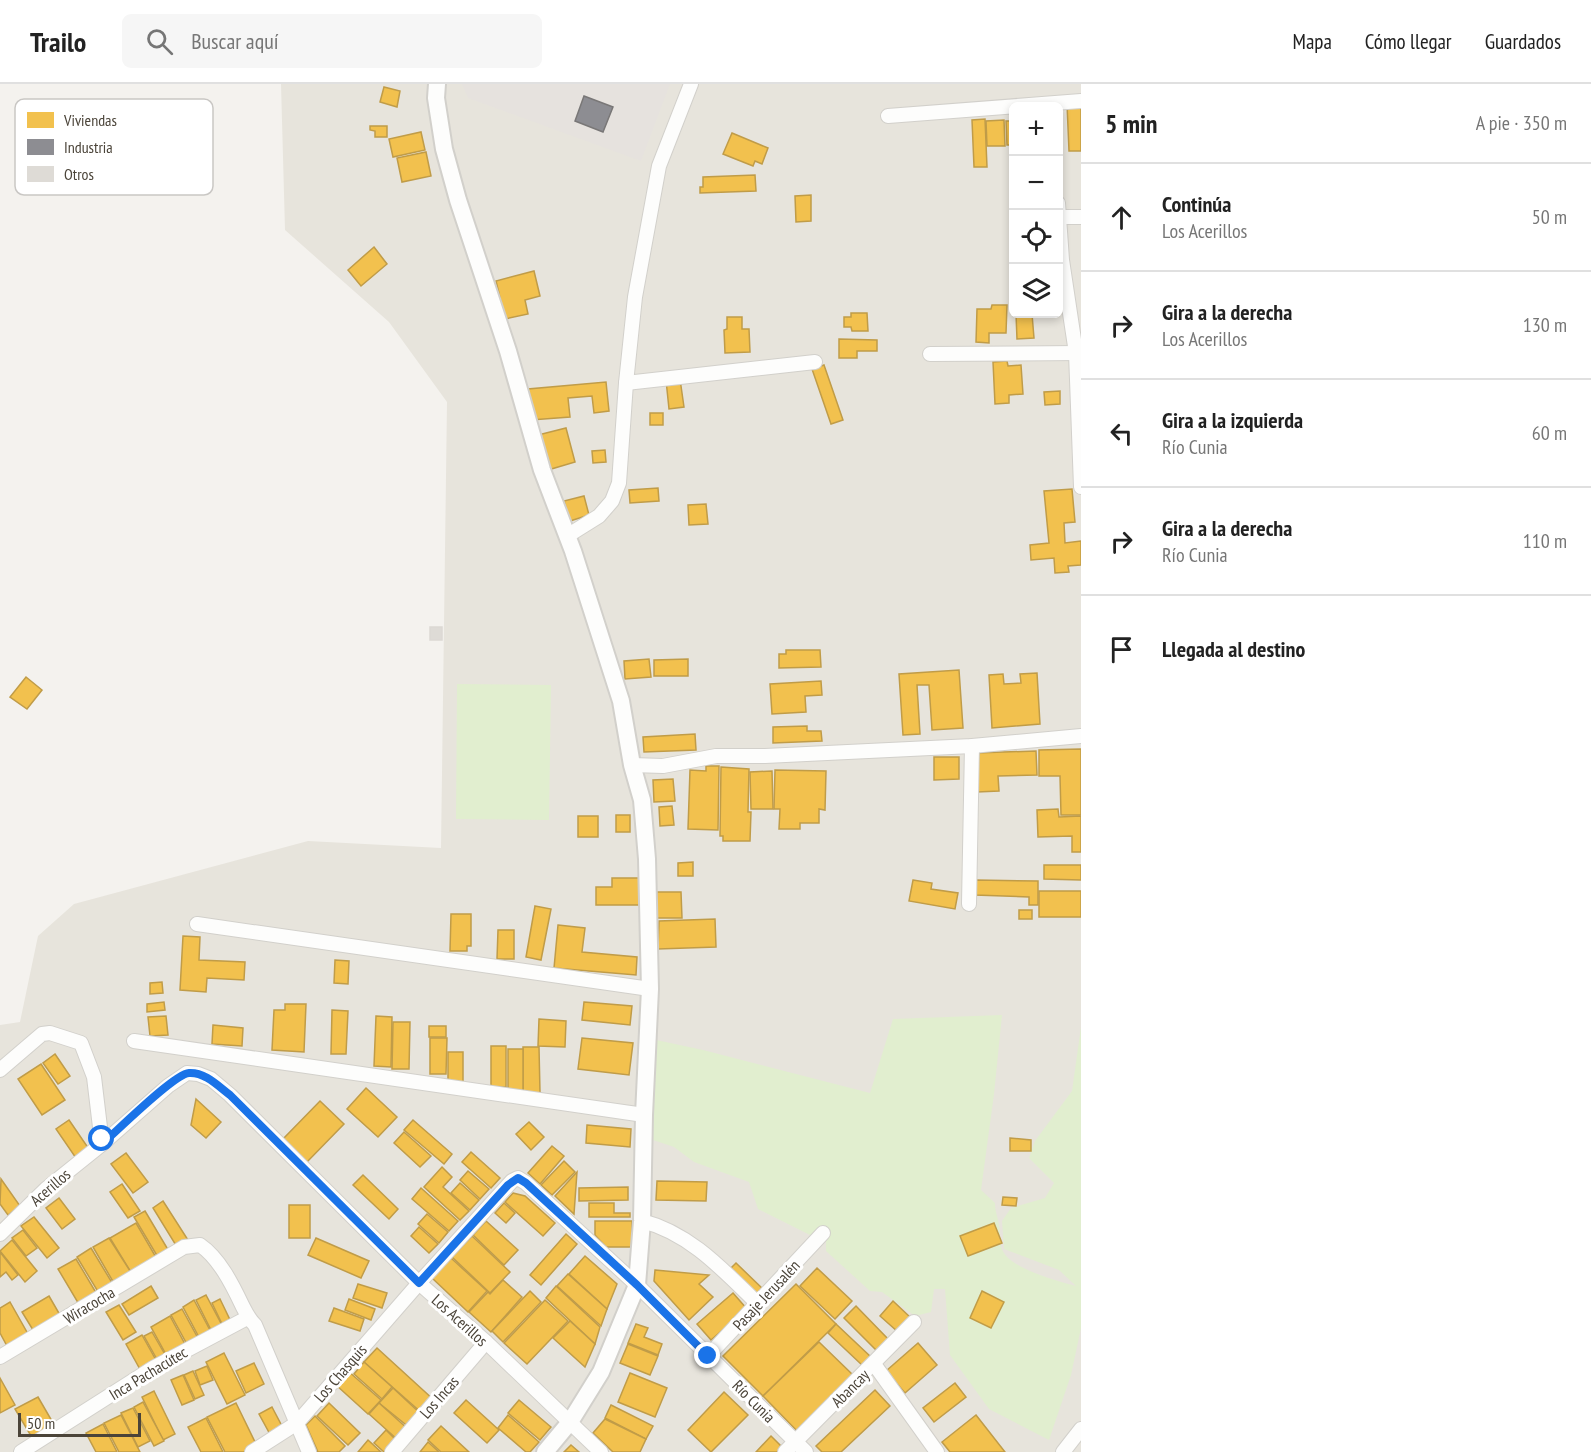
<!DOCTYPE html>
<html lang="es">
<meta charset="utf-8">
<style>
body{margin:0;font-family:"PT Sans Narrow",sans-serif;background:#f6f6f6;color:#222}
.controls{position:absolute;right:18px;top:18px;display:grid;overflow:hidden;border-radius:9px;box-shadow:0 3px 9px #0003}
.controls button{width:54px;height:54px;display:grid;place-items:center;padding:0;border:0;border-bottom:2px solid #e0e0e0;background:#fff;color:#222;font:30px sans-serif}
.scale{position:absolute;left:18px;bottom:15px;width:123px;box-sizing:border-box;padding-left:6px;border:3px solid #4b4439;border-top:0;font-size:16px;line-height:21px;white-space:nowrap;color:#4b4439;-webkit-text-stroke:4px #fff;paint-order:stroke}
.stop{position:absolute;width:18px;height:18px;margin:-14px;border:4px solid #1a73e8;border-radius:50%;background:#fff}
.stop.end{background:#1a73e8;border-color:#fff;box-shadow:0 2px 6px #0008}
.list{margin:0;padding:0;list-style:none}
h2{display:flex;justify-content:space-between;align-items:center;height:78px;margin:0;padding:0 24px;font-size:26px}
h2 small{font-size:20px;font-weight:400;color:#767676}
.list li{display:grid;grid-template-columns:39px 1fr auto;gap:18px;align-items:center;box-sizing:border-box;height:108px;padding:0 24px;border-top:2px solid #e0e0e0}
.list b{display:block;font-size:22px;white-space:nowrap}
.list p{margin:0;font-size:20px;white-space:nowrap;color:#767676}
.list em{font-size:20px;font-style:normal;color:#767676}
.icon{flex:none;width:33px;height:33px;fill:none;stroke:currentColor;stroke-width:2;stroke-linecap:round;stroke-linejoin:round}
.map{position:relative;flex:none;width:1081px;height:1368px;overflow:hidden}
header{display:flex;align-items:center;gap:36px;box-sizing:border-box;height:84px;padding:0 30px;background:#fff;border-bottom:2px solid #e0e0e0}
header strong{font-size:28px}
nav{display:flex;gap:33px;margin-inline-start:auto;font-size:21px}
.search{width:420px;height:54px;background:#f6f6f6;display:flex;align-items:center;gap:15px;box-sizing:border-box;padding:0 21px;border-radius:9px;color:#767676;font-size:22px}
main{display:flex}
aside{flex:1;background:#fff}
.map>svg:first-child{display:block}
</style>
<header>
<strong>Trailo</strong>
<div class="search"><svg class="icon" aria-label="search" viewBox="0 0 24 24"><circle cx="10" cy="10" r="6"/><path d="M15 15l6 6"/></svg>Buscar aquí</div>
<nav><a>Mapa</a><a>Cómo llegar</a><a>Guardados</a></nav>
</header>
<main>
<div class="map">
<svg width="1081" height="1368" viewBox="0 0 1081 1368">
<rect width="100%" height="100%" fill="#f4f2ee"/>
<path fill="#e7e4dc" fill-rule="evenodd" d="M281,0H1081V1368H0V941L20,938L38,852L74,820L308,757L441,764L447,318L389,238L285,146ZM1014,22H1058V230H1014Z"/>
<path fill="#e6e2de" d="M462,0H670L641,77L468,14Z"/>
<g fill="#e1eecf">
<path d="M457,600L551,601L549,736L456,735Z"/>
<path d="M1002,931L994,1010L981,1106L995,1119C995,1128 998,1133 999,1141C1001,1149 999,1157 1002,1165C1008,1184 1057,1197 1076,1202L1059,1186L1004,1165L1002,1137L1011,1124L1045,1114L1054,1099L1029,1074L1035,1057L1072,1007L1081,943V1244L1071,1291L1049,1356L989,1325L950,1271L945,1205H934L931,1228L915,1232L882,1208L870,1207L826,1167V1147L810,1151L758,1125L749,1098L694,1078L674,1063L644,1053L647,954L703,966L870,1009L893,935Z"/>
</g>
<g fill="#f2c14e" stroke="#c09c48" stroke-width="1.5">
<path d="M384,3L400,7L397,23L380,18Z"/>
<path d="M1067,20H1081V67H1069Z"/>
<path d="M985,35L987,83H974L972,36Z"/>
<path d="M1004,36L1005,62H987L986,37Z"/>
<path d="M1006,37H1014V61H1007Z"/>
<path d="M370,42H387V53H375V47L370,46Z"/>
<path d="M421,48L425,66L393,73L389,55Z"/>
<path d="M732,49L768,64L762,80L755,77L753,82L723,70Z"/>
<path d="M426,68L431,92L402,98L397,74Z"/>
<path d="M755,91L756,107L700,109V103H703V93Z"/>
<path d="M811,111V137L796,138L795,112Z"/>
<path d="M374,163L387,180L361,202L348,186Z"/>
<path d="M534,187L540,212L525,216L528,230L505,235L496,197Z"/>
<path d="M992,221H1007L1006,249H989V259L976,258L977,225H991Z"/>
<path d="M851,229H867L868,247H852L851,243H844V233H851Z"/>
<path d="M1016,230H1032L1034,254L1017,255Z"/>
<path d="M727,233H742V245H749L750,268L725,269L724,246L727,245Z"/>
<path d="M839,255L877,256V267H857V274H839Z"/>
<path d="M1007,277L1008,282L1021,281L1023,310L1009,311V319L995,320L993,278Z"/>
<path d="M824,281L843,336L831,340L812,285Z"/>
<path d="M680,295L684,323L669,325L666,296Z"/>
<path d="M606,298L609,327L594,329L592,312L568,314L570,333L531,336L528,305Z"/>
<path d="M1060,307V320L1045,321L1044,308Z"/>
<rect x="650" y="329" width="13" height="12"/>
<path d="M566,344L575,378L548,386L538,351Z"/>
<path d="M605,366L606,378L593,379L592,367Z"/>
<path d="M658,404L659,417L630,419L629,406Z"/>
<path d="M1072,405L1075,438L1064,439L1065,459L1081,457V481L1068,482L1069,488L1055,489L1054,474L1031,476L1030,461L1049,459L1044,407Z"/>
<path d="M584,412L589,431L570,437L564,417Z"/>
<path d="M706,420L708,440L689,441L688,421Z"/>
<path d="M786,566H820L821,583L779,584V570H786Z"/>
<path d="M649,575L651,593L625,595L624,577Z"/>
<path d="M688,575V592H654V576Z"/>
<path d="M959,586L963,644L932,646L929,601H917L920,650L903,651L899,590Z"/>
<path d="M1037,589L1040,640L992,644L989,591L1003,590L1004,600L1021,599L1020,590Z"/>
<path d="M26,593L42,606L27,625L10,613Z"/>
<path d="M821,597L822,611L805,612L806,628L772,630L770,600Z"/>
<path d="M807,642V647H821L822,657L773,659V643Z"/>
<path d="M695,650L696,666L644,668L643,653Z"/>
<path d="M1081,665V731H1061L1060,692H1039V666Z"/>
<path d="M1036,667L1037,691L998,692L999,707L977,708L976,669Z"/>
<path d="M934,673H959V695L934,696Z"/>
<path d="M706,682H719L718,746L688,745L690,686L706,687Z"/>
<path d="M721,683L749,685L748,728H751L750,757H723V752H720Z"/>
<path d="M775,686L826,687L825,726L819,725V739H800V745H779L780,725H774Z"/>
<path d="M772,687L773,725H751L750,688Z"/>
<path d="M673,695L675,717L654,718L653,696Z"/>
<path d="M672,722L674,741L660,742L659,723Z"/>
<path d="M1058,725L1059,733L1081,732V768H1072V752L1038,753L1037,726Z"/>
<rect x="616" y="731" width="14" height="17"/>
<rect x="578" y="732" width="20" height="21"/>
<path d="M693,778V792H678V779Z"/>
<path d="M1044,781H1081V796L1044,795Z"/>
<path d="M612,794H640V821H596V803H612Z"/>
<path d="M913,796L932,799L931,805L958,809L955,825L909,817Z"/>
<path d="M976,796L1038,797V821H1029V813L975,811Z"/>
<rect x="1039" y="807" width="42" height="26"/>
<path d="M657,808H681L682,834H657Z"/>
<path d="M535,822L551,825L541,876L526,873Z"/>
<rect x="1019" y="826" width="13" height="9"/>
<path d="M451,830H471V862H467V867H450Z"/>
<path d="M715,835L716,863L658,865L659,837Z"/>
<path d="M558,841L585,844L582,868L637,873L636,891L554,884Z"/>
<path d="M498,846H514V875H497Z"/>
<path d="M183,852L200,853L199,876L245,878L244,896L207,894L206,908L180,906Z"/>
<path d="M335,876L349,877L348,900L334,899Z"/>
<path d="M162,898L163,909L150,910V899Z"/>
<path d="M164,918L165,926L147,928V920Z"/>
<path d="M584,918L632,922L630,941L582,936Z"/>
<path d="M285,920H306L304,968L272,966L274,926H285Z"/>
<path d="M332,926L348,927L346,970H331Z"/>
<path d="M166,932L168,951L150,952L148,933Z"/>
<path d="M376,932L392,933L391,983L374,982Z"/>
<path d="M539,935L566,937L565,963L538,962Z"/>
<path d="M393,938H410L409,985H392Z"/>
<path d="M213,941L243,944L242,962L212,960Z"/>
<rect x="429" y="942" width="17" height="11"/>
<path d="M430,954H447L446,990H430Z"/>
<path d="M582,954L633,959L629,991L578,985Z"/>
<rect x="491" y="962" width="15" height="41"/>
<path d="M523,963H539L540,1009H523Z"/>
<rect x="508" y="965" width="15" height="44"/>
<path d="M448,968H463V998L448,997Z"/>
<path d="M55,970L70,992L58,1000L43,979Z"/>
<path d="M41,980L65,1016L42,1031L18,995Z"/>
<path d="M366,1004L397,1033L378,1053L347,1025Z"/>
<path d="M196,1015L221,1038L206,1054L191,1041Z"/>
<path d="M320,1017L344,1040L307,1078L283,1055Z"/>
<path d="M69,1036L91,1068L78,1077L56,1045Z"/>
<path d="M413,1036L452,1070L444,1080L404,1046Z"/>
<path d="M529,1038L544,1053L531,1066L516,1050Z"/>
<path d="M587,1041L631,1045L630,1063L586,1059Z"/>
<path d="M404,1048L431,1072L420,1083L394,1059Z"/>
<path d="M1010,1054L1031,1056V1067H1010Z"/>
<path d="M552,1062L564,1072L540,1100L528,1089Z"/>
<path d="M471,1068L500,1094L491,1104L462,1078Z"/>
<path d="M126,1069L148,1098L133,1109L111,1080Z"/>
<path d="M564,1077L575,1088L552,1111L541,1101Z"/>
<path d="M442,1083L452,1093L443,1103L469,1127L460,1136L424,1103Z"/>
<path d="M468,1087L489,1105L480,1115L460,1096Z"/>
<path d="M577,1088L574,1130L555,1112Z"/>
<path d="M363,1091L398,1125L389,1135L353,1101Z"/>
<path d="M1,1095L20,1122L8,1131L0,1120Z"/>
<path d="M657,1097L707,1098L706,1117L656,1116Z"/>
<path d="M460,1099L479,1116L470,1126L451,1109Z"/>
<path d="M122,1100L140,1127L128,1134L110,1108Z"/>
<path d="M628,1103V1116L579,1117V1104Z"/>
<path d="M421,1104L458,1137L449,1147L412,1115Z"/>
<path d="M513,1109L525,1112L555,1139L543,1152L505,1118Z"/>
<path d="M1003,1113L1017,1114L1016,1122L1002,1121Z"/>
<path d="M59,1114L75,1135L62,1145L46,1124Z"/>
<path d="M163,1117L188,1156L177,1163L153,1124Z"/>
<path d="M504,1119L515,1129L506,1139L495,1129Z"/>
<path d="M589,1119H614V1129H630V1133H589Z"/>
<rect x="289" y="1121" width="21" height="33"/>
<path d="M145,1127L170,1169L159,1175L134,1133Z"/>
<path d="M427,1130L448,1148L439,1159L418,1140Z"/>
<path d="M34,1133L59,1164L47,1174L21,1142Z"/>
<path d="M486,1137L518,1166L504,1181L473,1151Z"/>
<path d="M595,1137H632V1163H606L595,1151Z"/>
<path d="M136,1139L157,1175L132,1190L110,1154Z"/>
<path d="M994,1139L1002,1159L968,1172L960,1152Z"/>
<path d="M419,1143L438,1160L429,1169L411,1152Z"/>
<path d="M23,1146L37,1164L26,1172L12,1154Z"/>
<path d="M566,1150L577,1160L541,1201L530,1191Z"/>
<path d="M472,1152L510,1188L490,1209L452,1173Z"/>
<path d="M109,1154L132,1190L115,1201L93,1163Z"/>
<path d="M316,1154L369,1177L361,1194L308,1171Z"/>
<path d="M12,1156L37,1187L25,1198L0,1167Z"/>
<path d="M91,1164L114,1202L100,1211L77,1173Z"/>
<path d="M0,1168L18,1191L12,1196L6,1188L0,1193Z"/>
<path d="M585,1172L617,1200L607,1225L569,1190Z"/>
<path d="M451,1174L487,1207L468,1228L432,1194Z"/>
<path d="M76,1175L98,1212L80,1222L58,1185Z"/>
<path d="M736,1179L766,1208L758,1216L728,1187Z"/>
<path d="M817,1184L852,1217L835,1235L800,1202Z"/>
<path d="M655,1186L709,1191L699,1200L713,1213L689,1236L654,1197Z"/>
<path d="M568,1190L607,1225L601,1242L557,1202Z"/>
<path d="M503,1196L522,1213L491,1248L469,1228L488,1208L490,1210Z"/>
<path d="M358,1200L387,1209L382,1224L353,1214Z"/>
<path d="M796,1200L836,1240L763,1312L723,1272Z"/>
<path d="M151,1202L158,1214L129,1231L122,1220Z"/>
<path d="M556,1202L600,1243L595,1260L546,1214Z"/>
<path d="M530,1207L541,1218L503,1258L492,1247Z"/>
<path d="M982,1207L1004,1218L991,1244L970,1234Z"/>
<path d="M733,1209L747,1225L711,1256L697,1240Z"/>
<path d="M206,1211L224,1245L213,1250L196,1216Z"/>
<path d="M49,1212L60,1231L33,1246L22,1228Z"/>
<path d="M220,1215L232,1240L224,1244L212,1219Z"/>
<path d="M349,1215L375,1225L371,1236L345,1226Z"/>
<path d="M194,1216L212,1250L201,1257L183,1223Z"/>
<path d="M545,1216L568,1237L527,1280L504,1259Z"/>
<path d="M893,1217L911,1234L898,1248L880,1232Z"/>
<path d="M10,1218L28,1250L7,1262L0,1249V1224Z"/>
<path d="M119,1221L136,1248L123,1256L106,1228Z"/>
<path d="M856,1222L889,1256L877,1267L844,1234Z"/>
<path d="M334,1224L364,1235L360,1247L329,1237Z"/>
<path d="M182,1225L199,1256L188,1262L171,1231Z"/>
<path d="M170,1232L187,1264L168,1274L151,1243Z"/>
<path d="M570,1237L595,1260L585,1283L553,1254Z"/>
<path d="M636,1240L648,1244L644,1253L662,1260L658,1271L628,1259Z"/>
<path d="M836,1240L871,1273L863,1282L828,1249Z"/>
<path d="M152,1248L167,1274L159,1279L144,1252Z"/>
<path d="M142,1251L157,1278L141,1287L126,1260Z"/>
<path d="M819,1258L854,1292L798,1348L763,1312Z"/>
<path d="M918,1259L937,1281L905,1309L886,1287Z"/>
<path d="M628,1260L658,1272L650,1291L620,1279Z"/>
<path d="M377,1264L435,1317L423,1330L364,1278Z"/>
<path d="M224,1269L245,1311L227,1320L206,1278Z"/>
<path d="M364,1278L392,1303L382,1315L354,1290Z"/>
<path d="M254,1279L264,1300L246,1309L236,1287Z"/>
<path d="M207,1282L213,1296L200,1301L195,1287Z"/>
<path d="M193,1287L204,1311L195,1315L184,1291Z"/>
<path d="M348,1287L381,1316L368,1330L336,1301Z"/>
<path d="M630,1289L667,1304L655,1333L618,1318Z"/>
<path d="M183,1291L194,1316L182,1321L171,1296Z"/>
<path d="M0,1294L15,1321L0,1329Z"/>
<path d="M955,1299L966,1313L934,1338L923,1324Z"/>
<path d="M393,1304L422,1331L410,1344L379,1319Z"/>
<path d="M875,1306L890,1322L841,1368H822L816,1362Z"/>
<path d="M154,1307L175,1350L163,1356L142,1313Z"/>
<path d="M724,1308L748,1331L711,1368L688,1346Z"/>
<path d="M38,1313L56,1344L34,1357L15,1325Z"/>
<path d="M466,1316L499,1346L487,1359L454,1329Z"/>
<path d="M519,1316L551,1343L540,1356L508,1329Z"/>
<path d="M143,1318L164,1357L154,1362L134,1323Z"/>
<path d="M236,1319L257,1362L245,1368H225L207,1333Z"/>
<path d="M329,1319L360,1349L348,1361L317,1332Z"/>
<path d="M379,1319L409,1346L399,1357L369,1330Z"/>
<path d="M611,1321L653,1342L646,1355L605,1334Z"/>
<path d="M272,1323L284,1346L271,1352L259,1330Z"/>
<path d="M133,1324L150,1357L138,1363L121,1329Z"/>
<path d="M121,1331L140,1368H119L104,1339Z"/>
<path d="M508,1331L539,1358L530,1368H526L498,1344Z"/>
<path d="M976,1331L1005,1368H950L942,1358Z"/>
<path d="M315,1332L345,1362L339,1368H318L306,1341Z"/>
<path d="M206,1334L223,1368H201L188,1343Z"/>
<path d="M605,1335L646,1355L640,1368H613L593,1349Z"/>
<path d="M103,1340L117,1368H96L86,1349Z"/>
<path d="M441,1342L469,1368H441L428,1356Z"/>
<path d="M386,1346L398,1358L388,1368H384L374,1359Z"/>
<path d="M771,1352L783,1364L779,1368H756Z"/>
<path d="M368,1356L381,1368H358Z"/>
<path d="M428,1358L439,1368H420Z"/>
<path d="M571,1361L579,1368H564Z"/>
</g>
<path fill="#8d8d92" stroke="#797777" stroke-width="1.5" d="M584,12L613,23L603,48L575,37Z"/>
<rect fill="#dedbd6" stroke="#dcd9d4" stroke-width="1.5" x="430" y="543" width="12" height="13"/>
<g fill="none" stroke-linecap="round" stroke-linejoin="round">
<defs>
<g id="minor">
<path d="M888,32L1081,17"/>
<path d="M1058,119L1062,176L1076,269L1081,403"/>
<path d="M1060,133H1081"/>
<path d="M930,270L1081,269"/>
<path d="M626,299L815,278"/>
<path d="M567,452L599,432L612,417L619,399L626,299L635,213L659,82L691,0"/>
<path d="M632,681L663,682L716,672H765L972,662L1081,652"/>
<path d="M969,820L972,662"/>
<path d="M197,840L650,905"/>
<path d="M134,957L644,1031"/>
<path d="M0,986L42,950L50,949L81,959L94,993L102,1060"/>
<path d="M642,1137C690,1149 724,1187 758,1220"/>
<path d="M0,1150L46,1105L102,1060L168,1002L187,989L198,990L211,995L230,1011L419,1199L486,1258L601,1368"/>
<path d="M708,1272L823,1149"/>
<path d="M0,1273L184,1163L200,1161C219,1174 232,1200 242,1221C246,1229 248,1234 255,1241L309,1368"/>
<path d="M874,1280L937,1368"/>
<path d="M21,1368L153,1284L247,1234"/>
<path d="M252,1368L297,1339L419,1199L512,1097L518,1094L526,1099L637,1201L806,1368"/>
<path d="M392,1368L486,1258"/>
<path d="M785,1368L914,1238"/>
<path d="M1063,1368L1081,1345"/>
</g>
<path id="tertiary" d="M437,0L436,14L444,65L458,116L508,267L542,386L573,467L621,617L632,681L642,716L647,775L650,905L644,1031L642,1137L637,1201L601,1288L570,1338L545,1368"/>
</defs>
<use href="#minor" stroke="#d2d0cb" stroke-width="16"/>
<use href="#tertiary" stroke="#d2d0cb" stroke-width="20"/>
<use href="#minor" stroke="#fdfdfc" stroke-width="14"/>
<use href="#tertiary" stroke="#fdfdfc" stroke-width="16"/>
</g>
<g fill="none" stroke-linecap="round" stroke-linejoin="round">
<path stroke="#1a73e8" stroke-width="8" d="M102,1055V1060C117,1047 174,990 189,989C205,988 218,1002 230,1011L419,1199L508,1101L518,1094L526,1099L637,1201L708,1272"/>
</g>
<g text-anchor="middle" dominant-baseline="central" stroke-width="6" stroke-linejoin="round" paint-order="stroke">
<g font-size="16" fill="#4b4439" stroke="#fff">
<text transform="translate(50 1103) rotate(-41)">Acerillos</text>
<text transform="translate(766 1211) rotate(-47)">Pasaje Jerusalén</text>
<text transform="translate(89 1221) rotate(-31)">Wiracocha</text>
<text transform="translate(460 1236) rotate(42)">Los Acerillos</text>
<text transform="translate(148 1289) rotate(-31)">Inca Pachacútec</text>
<text transform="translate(340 1289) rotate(-49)">Los Chasquis</text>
<text transform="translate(850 1304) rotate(-45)">Abancay</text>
<text transform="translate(439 1313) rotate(-49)">Los Incas</text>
<text transform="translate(754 1317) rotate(45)">Río Cunia</text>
</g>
</g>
<rect x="15" y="15" width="198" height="96" rx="9" fill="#fff" stroke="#c9c7c4" stroke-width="1.5"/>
<rect x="27" y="28" width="27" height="16" fill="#f2c14e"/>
<rect x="27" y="55" width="27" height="16" fill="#8d8d92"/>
<rect x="27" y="82" width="27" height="16" fill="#dedbd6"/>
<g font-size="16" fill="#4b4439">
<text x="64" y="42">Viviendas</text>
<text x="64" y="69">Industria</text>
<text x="64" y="96">Otros</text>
</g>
</svg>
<div class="controls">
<button>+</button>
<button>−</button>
<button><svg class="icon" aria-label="locate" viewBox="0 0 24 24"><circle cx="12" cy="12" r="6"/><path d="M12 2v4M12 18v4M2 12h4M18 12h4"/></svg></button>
<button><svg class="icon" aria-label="layers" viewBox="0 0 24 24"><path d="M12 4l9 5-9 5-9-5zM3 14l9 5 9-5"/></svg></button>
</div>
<div class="scale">50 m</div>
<div class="stop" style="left:102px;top:1055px"></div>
<div class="stop end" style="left:708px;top:1272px"></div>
</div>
<aside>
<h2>5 min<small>A pie · 350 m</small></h2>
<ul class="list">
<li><svg class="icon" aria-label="ahead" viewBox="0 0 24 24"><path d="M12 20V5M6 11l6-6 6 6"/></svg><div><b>Continúa</b><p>Los Acerillos</p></div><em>50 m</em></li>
<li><svg class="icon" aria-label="right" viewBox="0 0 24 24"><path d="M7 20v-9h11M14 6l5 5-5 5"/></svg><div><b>Gira a la derecha</b><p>Los Acerillos</p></div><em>130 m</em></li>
<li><svg class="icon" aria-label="left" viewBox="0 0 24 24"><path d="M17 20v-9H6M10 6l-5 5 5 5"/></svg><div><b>Gira a la izquierda</b><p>Río Cunia</p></div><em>60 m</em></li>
<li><svg class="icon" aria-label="right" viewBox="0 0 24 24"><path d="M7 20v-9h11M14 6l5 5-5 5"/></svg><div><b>Gira a la derecha</b><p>Río Cunia</p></div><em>110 m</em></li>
<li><svg class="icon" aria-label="arrive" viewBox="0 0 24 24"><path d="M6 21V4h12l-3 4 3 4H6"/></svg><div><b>Llegada al destino</b></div></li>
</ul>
</aside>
</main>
